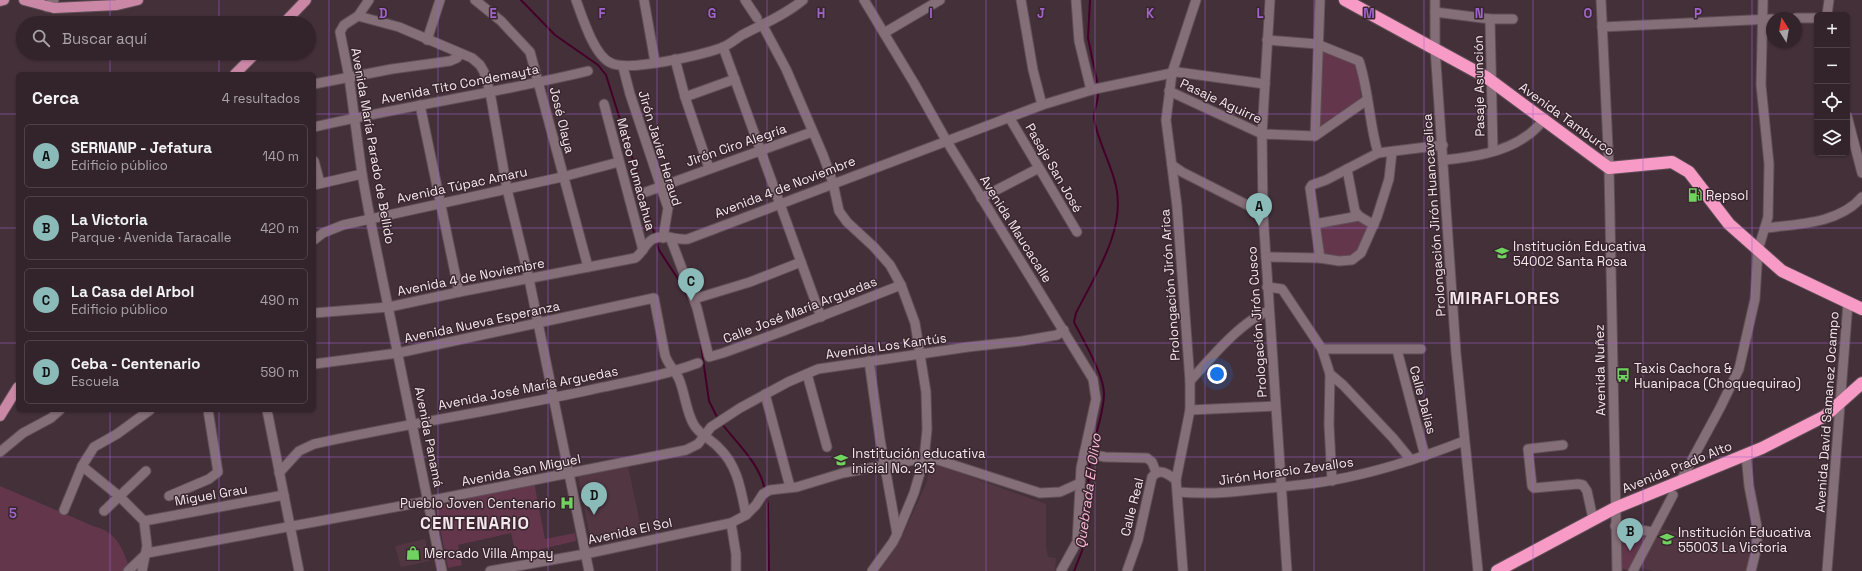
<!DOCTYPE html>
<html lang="es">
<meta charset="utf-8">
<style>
body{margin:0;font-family:"Space Grotesk",sans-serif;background:#3b2c33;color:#f1f3f6}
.controls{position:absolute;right:12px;top:12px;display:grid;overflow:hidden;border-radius:6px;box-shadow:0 1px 3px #0004}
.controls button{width:36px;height:36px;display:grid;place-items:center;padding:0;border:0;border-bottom:1px solid #4e4147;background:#33242b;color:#f1f3f6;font:20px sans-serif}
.compass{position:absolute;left:1766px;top:12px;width:36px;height:36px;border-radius:50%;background:#33242b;box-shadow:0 1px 3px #0004;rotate:349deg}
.you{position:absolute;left:1217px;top:374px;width:14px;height:14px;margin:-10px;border:3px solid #fff;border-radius:50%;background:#1a73e8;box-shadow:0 0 0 6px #1a73e833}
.badge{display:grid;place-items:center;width:26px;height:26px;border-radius:50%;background:#8bbbb9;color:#111;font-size:13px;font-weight:700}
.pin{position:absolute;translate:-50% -33px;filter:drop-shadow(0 1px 2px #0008)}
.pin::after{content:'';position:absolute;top:21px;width:14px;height:12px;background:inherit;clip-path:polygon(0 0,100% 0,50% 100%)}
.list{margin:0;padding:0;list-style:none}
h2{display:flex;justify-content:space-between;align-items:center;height:52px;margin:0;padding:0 16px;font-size:17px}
h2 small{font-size:13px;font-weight:400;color:#a9a4a9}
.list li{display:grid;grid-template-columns:26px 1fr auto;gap:12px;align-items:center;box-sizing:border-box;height:64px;margin:0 8px 8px;padding:0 8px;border:1px solid #4e4147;border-radius:6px}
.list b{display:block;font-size:15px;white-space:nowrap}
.list p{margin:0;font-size:13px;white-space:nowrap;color:#a9a4a9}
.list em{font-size:13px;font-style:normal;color:#a9a4a9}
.icon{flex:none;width:22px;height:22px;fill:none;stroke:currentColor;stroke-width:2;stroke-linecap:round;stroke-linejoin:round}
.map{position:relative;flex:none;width:1862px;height:571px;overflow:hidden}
.search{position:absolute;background:#33242b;box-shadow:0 1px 3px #0004;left:16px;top:16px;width:300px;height:44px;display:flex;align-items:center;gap:10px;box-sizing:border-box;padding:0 14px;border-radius:22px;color:#a9a4a9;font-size:15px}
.panel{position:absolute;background:#33242b;box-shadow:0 1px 3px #0004;left:16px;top:72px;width:300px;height:340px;border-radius:6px}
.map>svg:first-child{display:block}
</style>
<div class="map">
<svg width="1862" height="571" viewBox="0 0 1862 571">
<rect width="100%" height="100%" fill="#443039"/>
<g fill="#523743">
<path d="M935,464L1046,504V546L1048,557L1056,558L1055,571H879L902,537L926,484L931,466Z"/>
<path d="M628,466L641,528L590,537L578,476Z"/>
<path d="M1659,528L1753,551L1748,571H1652L1639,567Z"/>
<path d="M425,539L430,561L401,567L395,546Z"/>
</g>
<g fill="#63364c">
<path d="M1321,47L1358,61L1361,98L1320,126Z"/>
<path d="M1361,220C1363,222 1367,224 1368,227C1372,237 1357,252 1350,258L1324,255L1319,230L1322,225Z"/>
<path d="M534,482L545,539L575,533L576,541L516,555L511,533L458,545L462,565L448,568L435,503Z"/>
<path d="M0,486L93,526C116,532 121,545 129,566L124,571H0Z"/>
<path d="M1617,530L1650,534L1630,571L1621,568Z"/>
</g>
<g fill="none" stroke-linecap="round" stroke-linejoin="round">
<g stroke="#450029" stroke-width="2">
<path d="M521,0L555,35L598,65L606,75L636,170L655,236"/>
<path d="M1090,0L1088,38L1098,86"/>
<path d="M656,240L659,250L682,285L692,307"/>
<path d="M700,338L709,401L718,419"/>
<path d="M722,424C737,443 760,464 765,490"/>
<path d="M1091,452C1096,433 1103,415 1104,395C1105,376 1083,340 1074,322L1076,313C1095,275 1126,230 1116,186C1111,163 1098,142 1094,119C1093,111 1099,101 1098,92"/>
<path d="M766,496L768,504L769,571"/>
<path d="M1074,571L1082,551L1085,535L1090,457"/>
</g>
<defs>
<g id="minor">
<path d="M369,0L358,16L344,25L340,32L349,77L362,174L370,218L442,571"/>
<path d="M475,0L501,21L530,52L588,267"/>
<path d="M576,0C582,16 594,56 611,63C629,72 701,55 721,48C729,45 736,39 742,35C763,24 785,15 803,0"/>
<path d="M644,0L655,62"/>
<path d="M745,0L757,18"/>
<path d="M864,0L914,83L946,140L1093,379L1096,399L1081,468L1077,542L1061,571"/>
<path d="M1021,0L1033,70L1042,105"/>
<path d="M1076,0L1079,41L1091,90"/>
<path d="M1270,0L1262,134L1263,213L1287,571"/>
<path d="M1435,0V48L1456,353L1478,571"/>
<path d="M1601,0L1609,168L1617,571"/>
<path d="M47,7L54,0"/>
<path d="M1435,12L1490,19H1513"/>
<path d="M1827,15L1829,0"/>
<path d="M358,16L399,27L472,58L480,65L484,72L490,92L507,189L529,279L589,571"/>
<path d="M1796,18H1817"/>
<path d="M1490,19L1493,151"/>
<path d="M762,24L786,69L823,155L833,183L839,211L847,222L874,247L890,265L901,285L915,323L926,392L927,430L924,459L914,493L897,534L893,542L872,571"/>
<path d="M1602,27L1772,19"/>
<path d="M884,33L940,0"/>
<path d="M427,40L440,0"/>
<path d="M1267,40L1317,44L1359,61C1369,91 1369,123 1378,153"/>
<path d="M723,47L821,317"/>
<path d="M675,59L685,97L709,168"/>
<path d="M623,67L630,94L668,208L663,238"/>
<path d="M314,84L392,69L450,61L457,58L460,54"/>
<path d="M1169,91L1262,134L1315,136L1367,100"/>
<path d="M685,97L735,79"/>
<path d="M604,104L643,250"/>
<path d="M420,105L459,292"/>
<path d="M1847,116L1862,173"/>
<path d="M1009,117L1077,232"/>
<path d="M314,127C405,106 497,93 588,71"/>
<path d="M1315,136L1320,0"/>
<path d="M1444,160C1472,157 1504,153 1528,135C1534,131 1539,125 1544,120"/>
<path d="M314,161L320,183"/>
<path d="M1172,165L1182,172L1263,213"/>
<path d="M1347,169L1355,211L1359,216L1374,225"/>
<path d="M314,185L362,174"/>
<path d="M646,192L812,132"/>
<path d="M981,198L1039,168"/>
<path d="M1315,224L1359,216"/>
<path d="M1765,228C1797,224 1839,224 1862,197"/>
<path d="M670,237L697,308L709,357L723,353L786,330L901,285"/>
<path d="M314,240L323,233L343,225L562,177L619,162"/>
<path d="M1266,257L1320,258L1339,261L1352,260L1361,253L1377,217L1389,179L1392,152"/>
<path d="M1320,258L1310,188L1312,185L1326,180L1378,153L1443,145"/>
<path d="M1267,287L1282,289L1322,349L1330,374L1343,385L1393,438L1411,460"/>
<path d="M694,299L750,282L801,262"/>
<path d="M314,313L389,307L459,292L635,258C642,254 645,243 653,239C664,233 677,241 688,239L1042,105L1095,89L1177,72L1265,84"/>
<path d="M1322,349H1421"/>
<path d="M1397,350L1425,456"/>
<path d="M869,361L880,439L897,534"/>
<path d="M314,364L398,353L654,298L665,355C668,365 675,370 679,379C685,393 686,412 694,425C700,435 712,440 719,448C738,466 741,491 746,515"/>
<path d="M807,374L827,447"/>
<path d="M1330,374L1329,425L1332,481"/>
<path d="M1190,381C1210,359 1242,320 1269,311"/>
<path d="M765,394L790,487"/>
<path d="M267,410L299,571"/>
<path d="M1190,410L1275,406"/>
<path d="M1563,445L1528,449L1532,486L1534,488L1578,484L1583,485L1587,491L1593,519"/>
<path d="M0,452L23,433L51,418L60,410"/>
<path d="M1084,453L1105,457L1147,458L1152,462L1156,472"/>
<path d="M1746,454L1749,486L1757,527V546L1751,571"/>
<path d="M82,466L119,496L144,521L147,546L142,571"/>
<path d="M279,473L299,451L314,444C405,424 498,410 590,390C626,382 663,376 698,363"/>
<path d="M1681,480L1720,408L1739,369L1755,299L1758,250L1768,217L1769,164L1761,85L1763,0"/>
<path d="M1178,492C1212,495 1245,491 1279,487C1297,485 1315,484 1333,480C1378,472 1421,458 1464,441"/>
<path d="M169,496L209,479L218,472L208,410"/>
<path d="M64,510L82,466L94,447L117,434L150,410"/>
<path d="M104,511L146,471"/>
<path d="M144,521L284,495"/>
<path d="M731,523L736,554V571"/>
<path d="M1615,526L1653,532"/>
<path d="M128,571L147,553L428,501L686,450L698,444L711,427L740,408L788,382L818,369L968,347L1022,341L1057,335L1064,330"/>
<path d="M490,571L585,554L731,523L746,515L756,505L763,494L770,490L797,487L843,473L914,460L935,459L1040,493L1060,492L1080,483"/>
<path d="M1127,571L1138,540L1152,477C1160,467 1168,474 1176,480"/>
<path d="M1183,571L1176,480L1190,410V381L1177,206L1166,120L1172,73L1196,0"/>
<path d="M1633,571L1673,495"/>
<path d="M1827,571L1848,303"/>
</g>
<g id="major">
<path d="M24,0L54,8L117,5L138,0"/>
<path d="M0,1L4,0"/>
<path d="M284,23L306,0"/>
<path d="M235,74L256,53"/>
<path d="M0,416L18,387"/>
</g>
<g id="highway">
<path d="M1345,0L1486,77L1609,168L1672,162L1689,172L1729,224L1782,271L1862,309"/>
<path d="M1497,571L1615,508L1762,448L1825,416L1862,383"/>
</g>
</defs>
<use href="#minor" stroke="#5f4e55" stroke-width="11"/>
<use href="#major" stroke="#5f4e55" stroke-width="12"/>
<use href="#highway" stroke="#5f4e55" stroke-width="14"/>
<use href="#minor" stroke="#846e77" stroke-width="9"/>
<use href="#major" stroke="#ca88a6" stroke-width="10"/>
<use href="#highway" stroke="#f89ac6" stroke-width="12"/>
</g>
<path fill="none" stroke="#a064cd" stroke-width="1" stroke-opacity="0.55" d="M110,0V23M219,0V23M329,0V571M438,0V571M548,0V571M657,0V571M767,0V571M876,0V571M986,0V571M1095,0V571M1205,0V571M1314,0V571M1424,0V571M1533,0V571M1643,0V571M1752,0V571M110,53V74M219,53V74M0,114H18M314,114H1817M1847,114H1862M0,228H18M314,228H1862M0,343H18M314,343H1862M110,410V571M219,410V571M0,457H1862"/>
<defs>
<symbol id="fuel-bare" viewBox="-9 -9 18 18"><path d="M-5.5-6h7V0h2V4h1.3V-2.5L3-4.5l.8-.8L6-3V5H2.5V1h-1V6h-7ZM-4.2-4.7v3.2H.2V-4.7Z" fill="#70d35f" stroke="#39262f" stroke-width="2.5" paint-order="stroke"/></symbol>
<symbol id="school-bare" viewBox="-9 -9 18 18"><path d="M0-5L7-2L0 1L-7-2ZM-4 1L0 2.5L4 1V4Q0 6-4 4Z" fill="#70d35f" stroke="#39262f" stroke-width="2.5" paint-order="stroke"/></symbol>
<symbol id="bus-bare" viewBox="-9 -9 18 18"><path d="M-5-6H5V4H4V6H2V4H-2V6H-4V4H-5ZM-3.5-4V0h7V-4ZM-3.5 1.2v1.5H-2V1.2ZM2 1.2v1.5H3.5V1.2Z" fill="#70d35f" stroke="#39262f" stroke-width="2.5" paint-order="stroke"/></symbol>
<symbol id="hospital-bare" viewBox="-9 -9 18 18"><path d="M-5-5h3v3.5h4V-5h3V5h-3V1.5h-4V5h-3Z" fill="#70d35f" stroke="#39262f" stroke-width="2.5" paint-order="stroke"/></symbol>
<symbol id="shop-bare" viewBox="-9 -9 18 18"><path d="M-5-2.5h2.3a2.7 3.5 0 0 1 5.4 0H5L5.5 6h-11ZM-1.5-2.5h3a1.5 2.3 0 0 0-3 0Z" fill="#70d35f" stroke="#39262f" stroke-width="2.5" paint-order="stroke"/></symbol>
</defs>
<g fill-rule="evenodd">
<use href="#fuel-bare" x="1685" y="185" width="20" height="20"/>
<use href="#school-bare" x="1492" y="243" width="20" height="20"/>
<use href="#bus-bare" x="1613" y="365" width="20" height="20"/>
<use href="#school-bare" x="831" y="450" width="20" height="20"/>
<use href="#hospital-bare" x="557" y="493" width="20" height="20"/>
<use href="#school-bare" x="1657" y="529" width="20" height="20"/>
<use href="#shop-bare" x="403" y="543" width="20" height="20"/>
</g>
<g text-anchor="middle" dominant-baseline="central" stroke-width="3" stroke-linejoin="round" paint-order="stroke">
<g font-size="13" fill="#f5e8ed" stroke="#39262f">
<text transform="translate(460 84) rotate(-11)">Avenida Tito Condemayta</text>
<text transform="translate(1479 86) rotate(-91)">Pasaje Asunción</text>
<text transform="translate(1221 101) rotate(25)">Pasaje Aguirre</text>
<text transform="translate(1567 119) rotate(36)">Avenida Tamburco</text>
<text transform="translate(562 120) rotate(76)">José Olaya</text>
<text transform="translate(736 145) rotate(-19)">Jirón Ciro Alegría</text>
<text transform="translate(373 146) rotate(80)">Avenida María Parado de Bellido</text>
<text transform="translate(660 148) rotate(73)">Jirón Javier Heraud</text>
<text transform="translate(1054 168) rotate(60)">Pasaje San José</text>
<text transform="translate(636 174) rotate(75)">Mateo Pumacahua</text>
<text transform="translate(462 185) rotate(-12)">Avenida Túpac Amaru</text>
<text transform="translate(785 187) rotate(-21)">Avenida 4 de Noviembre</text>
<text transform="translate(1434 215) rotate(-94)">Prolongación Jirón Huancavelica</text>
<text transform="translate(1016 229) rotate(58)">Avenida Maucacalle</text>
<text transform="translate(471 277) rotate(-11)">Avenida 4 de Noviembre</text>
<text transform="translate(1170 285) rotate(-94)">Prolongación Jirón Arica</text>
<text transform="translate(800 310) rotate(-21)">Calle José María Arguedas</text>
<text transform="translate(482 322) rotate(-12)">Avenida Nueva Esperanza</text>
<text transform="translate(1257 322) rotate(-94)">Prologación Jirón Cusco</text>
<text transform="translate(886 346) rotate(-8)">Avenida Los Kantús</text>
<text transform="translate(1600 370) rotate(-91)">Avenida Nuñez</text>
<text transform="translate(528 388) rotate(-11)">Avenida José María Arguedas</text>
<text transform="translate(1423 400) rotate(75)">Calle Dalias</text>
<text transform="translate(1827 412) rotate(-86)">Avenida David Samanez Ocampo</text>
<text transform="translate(429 437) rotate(79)">Avenida Panamá</text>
<text transform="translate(1677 467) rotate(-22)">Avenida Prado Alto</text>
<text transform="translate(521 470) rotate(-11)">Avenida San Miguel</text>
<text transform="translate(1286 471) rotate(-8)">Jirón Horacio Zevallos</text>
<text transform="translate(211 495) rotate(-10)">Miguel Grau</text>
<text transform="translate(1132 507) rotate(-76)">Calle Real</text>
<text transform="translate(630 531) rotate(-12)">Avenida El Sol</text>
</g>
<g font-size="13" fill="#f5e8ed" stroke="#39262f" text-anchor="start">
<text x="1706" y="195">Repsol</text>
<text x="1513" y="246">Institución Educativa<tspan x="1513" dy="15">54002 Santa Rosa</tspan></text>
<text x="1634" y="368">Taxis Cachora &amp;<tspan x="1634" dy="15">Huanipaca (Choquequirao)</tspan></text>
<text x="852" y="453">Institución educativa<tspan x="852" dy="15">inicial No. 213</tspan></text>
<text x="556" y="503" text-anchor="end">Pueblo Joven Centenario</text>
<text x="1678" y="532">Institución Educativa<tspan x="1678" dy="15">55003 La Victoria</tspan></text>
<text x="424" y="553">Mercado Villa Ampay</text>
</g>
<g font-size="14" font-style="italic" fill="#fbb9d6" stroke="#39262f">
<text transform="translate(1088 491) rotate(-82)">Quebrada El Olivo</text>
</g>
<g font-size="17" font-weight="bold" letter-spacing="1" fill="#f5e8ed" stroke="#39262f">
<text x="1505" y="298">MIRAFLORES</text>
<text x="475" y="523">CENTENARIO</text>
</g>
</g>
<g font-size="13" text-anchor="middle" font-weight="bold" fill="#a064cd" stroke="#39262f" stroke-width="3" stroke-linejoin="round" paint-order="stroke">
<text x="383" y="18">D</text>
<text x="493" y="18">E</text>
<text x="602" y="18">F</text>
<text x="712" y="18">G</text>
<text x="821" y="18">H</text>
<text x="931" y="18">I</text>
<text x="1041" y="18">J</text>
<text x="1150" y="18">K</text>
<text x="1260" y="18">L</text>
<text x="1369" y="18">M</text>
<text x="1479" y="18">N</text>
<text x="1588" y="18">O</text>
<text x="1698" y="18">P</text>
<text x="13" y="518">5</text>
</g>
</svg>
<div class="controls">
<button>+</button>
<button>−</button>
<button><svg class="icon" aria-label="locate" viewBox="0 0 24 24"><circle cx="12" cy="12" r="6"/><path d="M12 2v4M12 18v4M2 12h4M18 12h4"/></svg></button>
<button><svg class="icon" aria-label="layers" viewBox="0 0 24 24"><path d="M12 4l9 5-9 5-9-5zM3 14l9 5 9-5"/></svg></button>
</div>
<svg class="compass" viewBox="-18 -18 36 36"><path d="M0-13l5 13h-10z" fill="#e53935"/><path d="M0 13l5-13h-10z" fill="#a9a4a9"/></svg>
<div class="you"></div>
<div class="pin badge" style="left:1259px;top:226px">A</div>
<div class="pin badge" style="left:1630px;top:551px">B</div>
<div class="pin badge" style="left:691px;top:301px">C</div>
<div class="pin badge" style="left:594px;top:515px">D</div>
<div class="search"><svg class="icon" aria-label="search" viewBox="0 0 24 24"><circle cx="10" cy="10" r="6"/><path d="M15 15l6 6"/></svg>Buscar aquí</div>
<section class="panel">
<h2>Cerca<small>4 resultados</small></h2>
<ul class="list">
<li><span class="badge">A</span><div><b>SERNANP - Jefatura</b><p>Edificio público</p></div><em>140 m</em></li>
<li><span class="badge">B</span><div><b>La Victoria</b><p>Parque · Avenida Taracalle</p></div><em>420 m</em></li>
<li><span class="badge">C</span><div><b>La Casa del Arbol</b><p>Edificio público</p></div><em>490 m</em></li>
<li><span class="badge">D</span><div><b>Ceba - Centenario</b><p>Escuela</p></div><em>590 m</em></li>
</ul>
</section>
</div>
